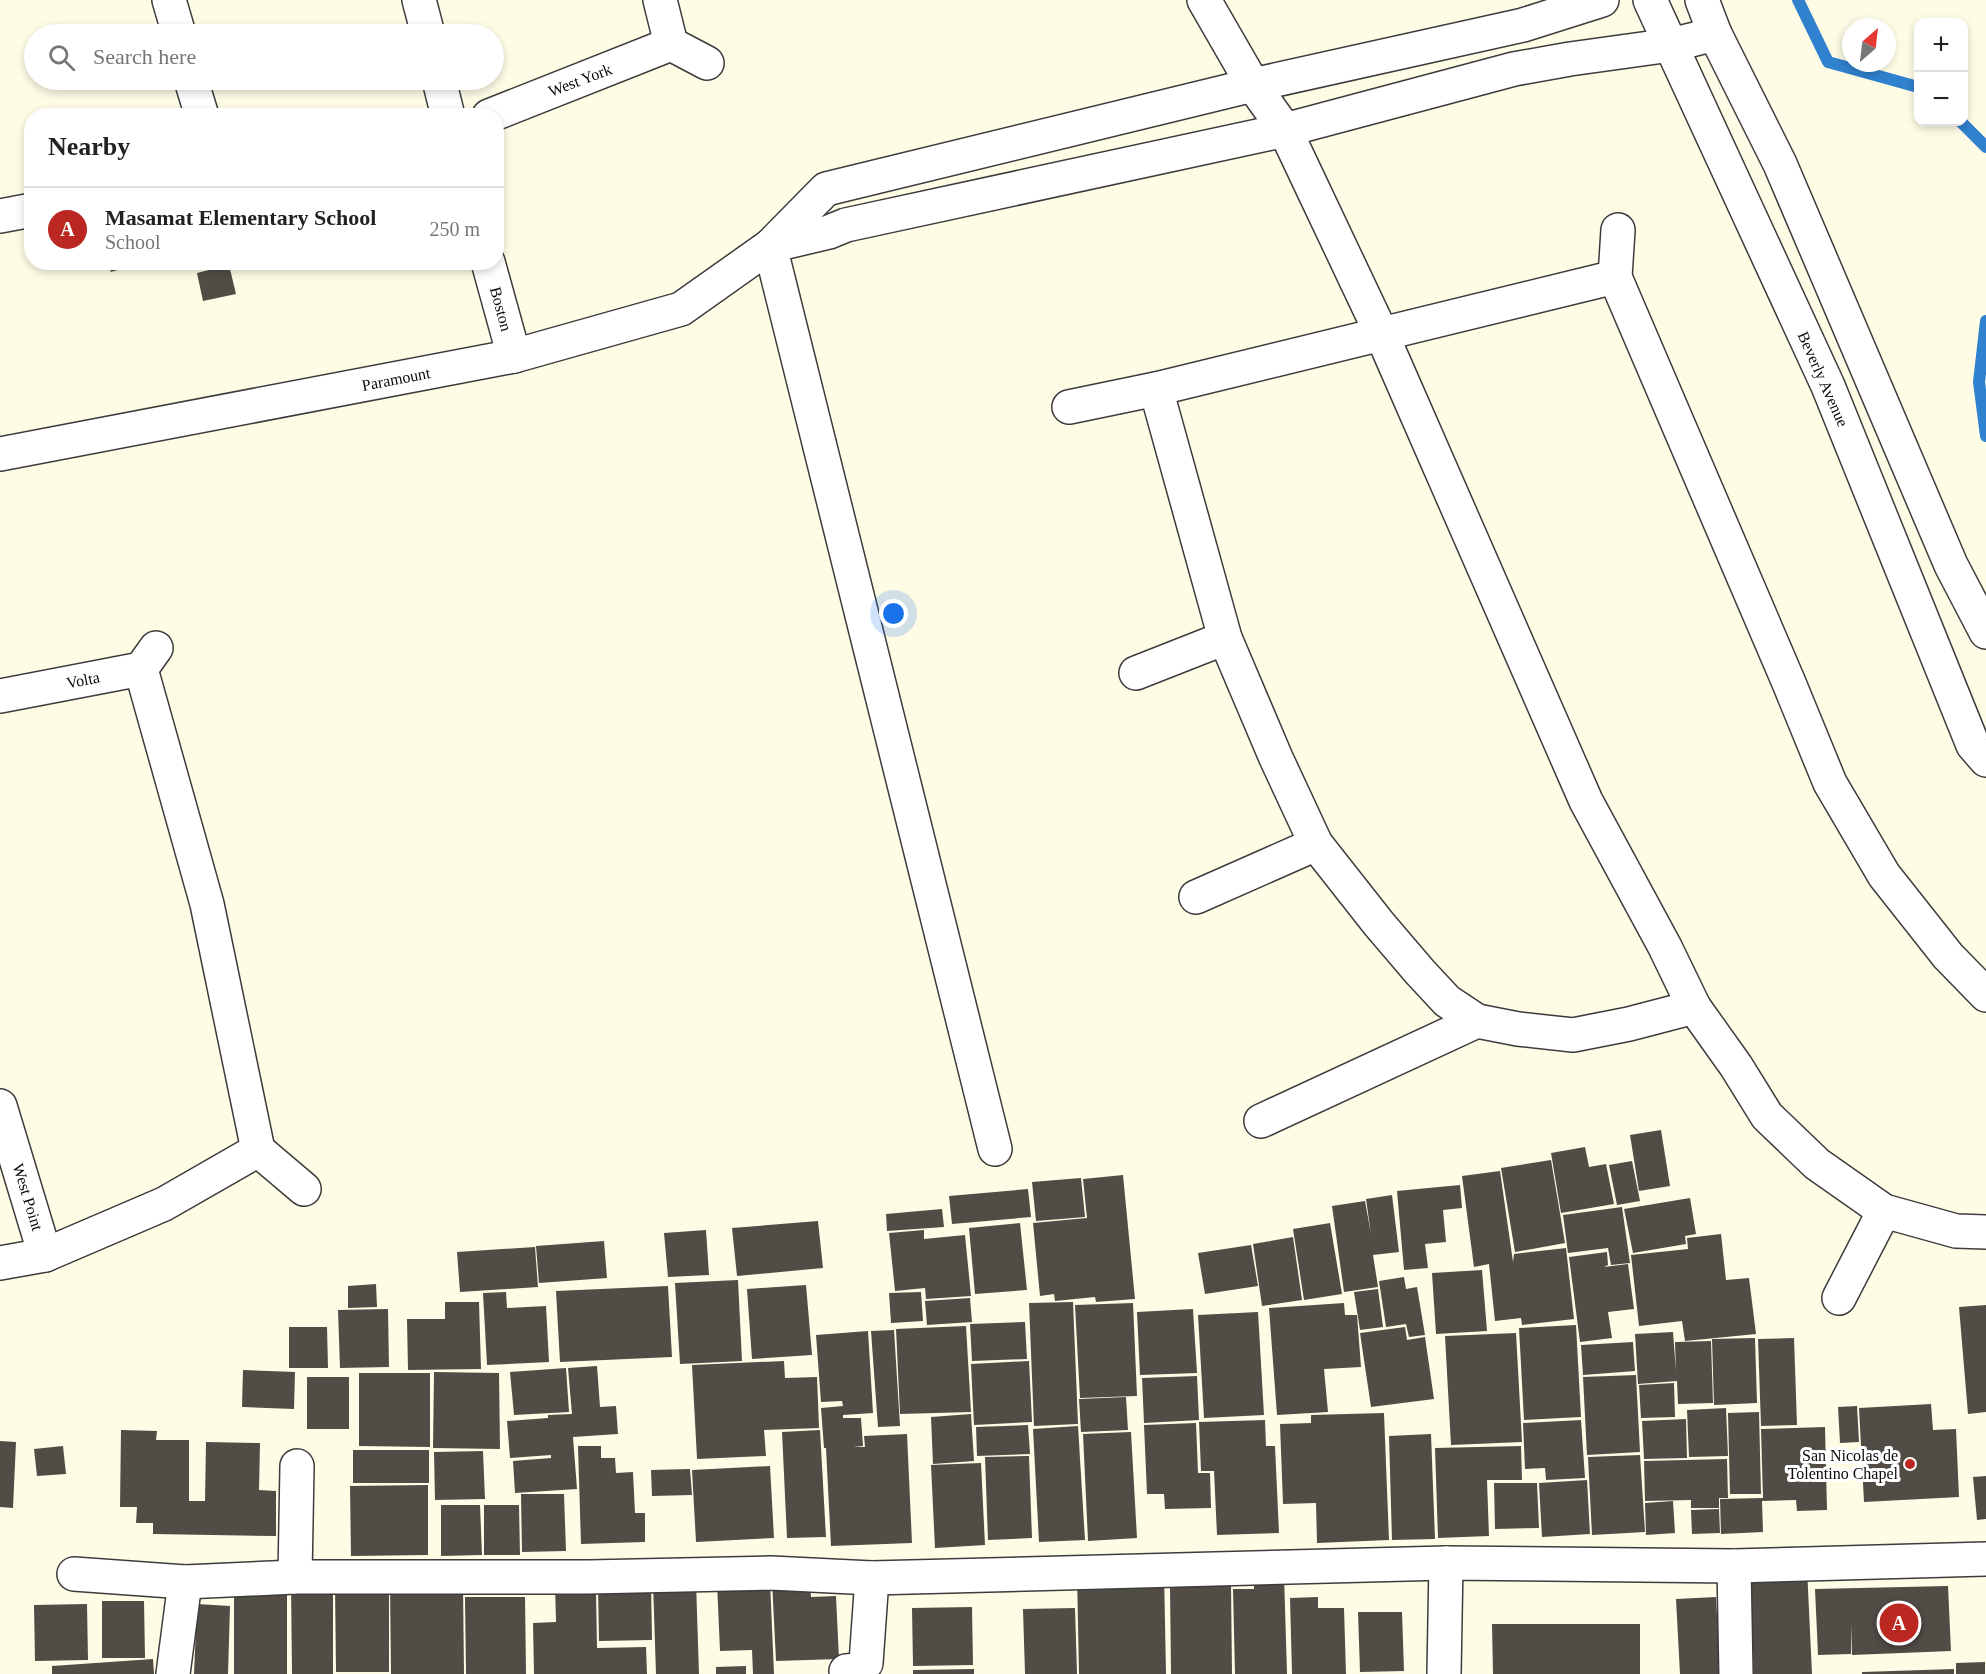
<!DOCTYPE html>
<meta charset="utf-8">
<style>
body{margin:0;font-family:"Times New Roman",serif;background:#f2f2f2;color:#222}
.controls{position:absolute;right:18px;top:18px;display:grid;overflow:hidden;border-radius:12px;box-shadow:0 3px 9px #0003}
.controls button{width:54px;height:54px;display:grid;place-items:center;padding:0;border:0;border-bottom:2px solid #e0e0e0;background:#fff;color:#222;font:30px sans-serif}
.compass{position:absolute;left:1842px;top:18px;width:54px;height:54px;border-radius:50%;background:#fff;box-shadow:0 3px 9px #0003;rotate:28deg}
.you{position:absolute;left:894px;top:614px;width:21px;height:21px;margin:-15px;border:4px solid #fff;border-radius:50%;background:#1a73e8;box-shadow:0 0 0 9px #1a73e833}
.badge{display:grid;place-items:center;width:39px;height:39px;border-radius:50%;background:#ba2821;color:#fff;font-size:20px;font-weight:700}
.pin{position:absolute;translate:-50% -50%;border:3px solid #fff;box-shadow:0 2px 6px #0006}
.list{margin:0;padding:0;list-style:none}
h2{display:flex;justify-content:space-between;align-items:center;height:78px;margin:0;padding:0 24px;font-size:26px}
h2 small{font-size:20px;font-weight:400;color:#767676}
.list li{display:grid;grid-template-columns:39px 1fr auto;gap:18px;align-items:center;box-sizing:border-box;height:84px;padding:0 24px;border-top:2px solid #e0e0e0}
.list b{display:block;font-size:22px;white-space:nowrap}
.list p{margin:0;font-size:20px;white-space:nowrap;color:#767676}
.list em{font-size:20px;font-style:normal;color:#767676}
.icon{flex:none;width:33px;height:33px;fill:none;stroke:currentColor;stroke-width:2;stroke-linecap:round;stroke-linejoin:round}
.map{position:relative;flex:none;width:1986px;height:1674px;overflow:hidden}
.search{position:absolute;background:#fff;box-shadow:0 3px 9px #0003;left:24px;top:24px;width:480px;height:66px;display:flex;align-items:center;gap:15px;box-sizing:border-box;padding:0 21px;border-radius:33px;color:#767676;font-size:22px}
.panel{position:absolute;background:#fff;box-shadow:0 3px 9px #0003;left:24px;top:108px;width:480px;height:162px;border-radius:24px}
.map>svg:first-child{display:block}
</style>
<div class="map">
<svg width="1986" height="1674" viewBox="0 0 1986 1674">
<rect width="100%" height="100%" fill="#fffce6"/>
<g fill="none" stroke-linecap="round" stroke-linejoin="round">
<g stroke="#3081ce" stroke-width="12">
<path d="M1798,0L1828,62L1918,87"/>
<path d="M1961,122L1986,147"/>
<path d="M1986,321L1979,382L1986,436"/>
</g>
</g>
<g fill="#524c46">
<path d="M108,262H141V263L111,272Z"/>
<path d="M229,265L236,294L203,301L197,273Z"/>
<path d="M1661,1130L1670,1186L1639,1191L1630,1135Z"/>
<path d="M1585,1147L1589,1167L1606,1164L1614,1204L1561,1213L1551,1153Z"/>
<path d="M1551,1160L1565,1243L1515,1252L1501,1168Z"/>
<path d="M1632,1161L1640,1201L1617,1205L1609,1165Z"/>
<path d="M1500,1171L1513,1262L1514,1254L1566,1248L1574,1319L1522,1325L1521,1318L1495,1321L1489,1264L1474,1267L1462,1176Z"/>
<path d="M1123,1175L1135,1299L1096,1302L1095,1297L1055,1301L1054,1294L1040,1296L1033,1223L1087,1218L1083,1179Z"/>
<path d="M1081,1178L1085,1217L1036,1221L1032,1182Z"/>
<path d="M1460,1185L1462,1208L1443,1210L1446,1242L1425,1244L1428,1268L1404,1270L1397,1191Z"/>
<path d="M1028,1189L1031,1217L952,1224L949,1196Z"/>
<path d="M1392,1195L1399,1252L1373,1255L1378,1287L1344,1292L1332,1206L1365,1201L1371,1234L1366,1199Z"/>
<path d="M1690,1198L1696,1234L1685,1236L1686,1244L1633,1253L1624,1209Z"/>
<path d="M1622,1207L1630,1263L1611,1265L1608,1248L1568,1253L1563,1215Z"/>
<path d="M942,1209L944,1227L887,1231L886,1214Z"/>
<path d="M818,1221L823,1268L737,1276L732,1228Z"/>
<path d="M1020,1223L1027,1290L975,1294L969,1228Z"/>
<path d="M1330,1223L1342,1294L1304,1300L1293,1229Z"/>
<path d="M706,1230L709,1275L668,1277L664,1233Z"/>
<path d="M924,1230V1239L965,1235L971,1296L926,1299L925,1288L895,1291L889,1233Z"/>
<path d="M1721,1234L1726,1280L1749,1278L1756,1334L1685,1341L1682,1321L1639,1326L1631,1255L1688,1249L1687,1238Z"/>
<path d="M1293,1237L1302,1300L1262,1306L1253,1244Z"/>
<path d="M604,1241L607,1278L539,1283L536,1246Z"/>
<path d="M1251,1245L1258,1286L1205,1294L1198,1253Z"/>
<path d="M535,1247L538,1287L460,1292L457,1252Z"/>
<path d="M1607,1252L1608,1265L1604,1267L1628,1264L1634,1309L1608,1312L1612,1338L1580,1342L1569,1257Z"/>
<path d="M1482,1270L1487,1331L1436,1334L1432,1273Z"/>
<path d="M1404,1277L1406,1289L1417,1287L1425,1335L1409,1337L1406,1324L1386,1327L1379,1281Z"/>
<path d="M738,1280L742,1361L680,1364L675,1283Z"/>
<path d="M376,1284L377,1307L348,1308V1286Z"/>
<path d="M806,1285L812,1355L752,1359L747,1289Z"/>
<path d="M668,1286L672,1357L560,1362L556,1291Z"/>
<path d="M1378,1289L1383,1327L1360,1330L1354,1292Z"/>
<path d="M506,1292L507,1308L546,1306L549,1362L487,1365L483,1293Z"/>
<path d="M921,1292L923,1321L891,1323L889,1293Z"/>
<path d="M970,1298L972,1322L927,1325L925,1301Z"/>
<path d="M445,1302H479L481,1369L408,1370L407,1319H445Z"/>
<path d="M1073,1302L1078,1424L1034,1426L1029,1303Z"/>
<path d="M1133,1303L1137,1396L1080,1398L1075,1305Z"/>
<path d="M1344,1303L1345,1315H1357L1361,1367L1324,1369L1328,1412L1277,1415L1269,1308Z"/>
<path d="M1986,1305V1412L1968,1414L1959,1307Z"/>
<path d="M388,1309L389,1367L340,1368L338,1310Z"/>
<path d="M1193,1309L1197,1373L1140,1375L1137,1312Z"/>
<path d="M1258,1312L1264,1415L1204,1418L1198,1315Z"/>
<path d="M1025,1322L1027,1359L972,1361L970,1324Z"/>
<path d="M1576,1325L1581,1417L1524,1420L1519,1328Z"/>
<path d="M966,1326L971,1412L900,1414L896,1329Z"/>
<path d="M289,1327H327L328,1368H289Z"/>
<path d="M1405,1327L1407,1340L1425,1337L1434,1399L1371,1407L1360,1333Z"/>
<path d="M894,1330L900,1426L878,1427L871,1331Z"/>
<path d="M868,1331L873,1413L843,1415V1418H861L863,1446L853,1447H865L864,1436L907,1434L912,1543L831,1546L826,1448H824L821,1408L843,1406L842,1401L821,1402L816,1335Z"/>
<path d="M1673,1332L1676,1371L1675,1342L1711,1341L1713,1403L1678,1404L1677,1381L1638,1384L1635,1334Z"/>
<path d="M1516,1333L1522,1442L1451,1445L1445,1336Z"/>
<path d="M1755,1338L1757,1403L1714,1405L1712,1339Z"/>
<path d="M1794,1338L1797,1425L1761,1426L1758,1339Z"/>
<path d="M1633,1342L1635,1371L1583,1375L1581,1345Z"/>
<path d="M784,1361L785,1378L817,1377L819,1428L764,1430L766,1456L697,1459L692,1365Z"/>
<path d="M1029,1361L1032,1422L974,1425L971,1364Z"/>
<path d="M597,1366L600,1407L616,1406L618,1434L573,1437L577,1489L515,1493L513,1461L551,1458V1455L510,1458L507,1421L548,1418V1415L572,1414L568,1368Z"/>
<path d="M566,1368L569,1412L514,1415L510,1372Z"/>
<path d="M243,1370L295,1372L294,1409L242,1407Z"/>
<path d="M434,1372L499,1373L500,1449L433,1448Z"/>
<path d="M359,1373H430V1447L359,1446Z"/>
<path d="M1636,1375L1640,1452L1587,1455L1583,1377Z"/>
<path d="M1197,1376L1199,1420L1144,1423L1142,1378Z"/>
<rect x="307" y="1377" width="42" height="52"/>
<path d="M1674,1383L1675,1417L1641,1418L1639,1385Z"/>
<path d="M1126,1397L1128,1430L1081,1432L1079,1399Z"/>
<path d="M1931,1404L1933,1430L1956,1429L1959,1497L1864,1502L1859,1408Z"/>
<path d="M1857,1406L1859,1442L1840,1443L1838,1407Z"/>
<path d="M1726,1408L1728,1456L1689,1457L1687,1410Z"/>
<path d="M1759,1412L1761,1494H1730L1728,1413Z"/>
<path d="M1384,1413L1389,1540L1317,1543L1316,1503L1283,1504L1280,1424L1311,1423V1415Z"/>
<path d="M971,1414L974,1461L933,1464L931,1417Z"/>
<path d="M1686,1419L1687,1458L1644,1459L1642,1421Z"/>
<path d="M1265,1420L1266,1446H1275L1279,1533L1217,1535L1214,1471H1201L1199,1422Z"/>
<path d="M1581,1420L1585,1478L1546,1480L1545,1468L1525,1469L1523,1423Z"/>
<path d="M1196,1423L1198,1473H1210L1211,1508L1165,1509L1164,1494H1147L1144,1425Z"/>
<path d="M1028,1425L1030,1454L977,1456L976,1427Z"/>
<path d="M1078,1426L1085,1540L1039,1542L1033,1429Z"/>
<path d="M1825,1427L1827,1510L1797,1511L1796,1500L1762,1501L1763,1532L1721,1534L1720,1499L1763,1498L1761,1429Z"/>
<path d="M121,1430L157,1431L156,1440H189V1501H205L206,1442L260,1443L259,1490L276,1491V1536L153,1534V1523H136L137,1507H120Z"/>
<path d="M820,1430L826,1537L787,1538L782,1432Z"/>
<path d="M1131,1432L1137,1538L1088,1541L1083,1434Z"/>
<path d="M1431,1434L1435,1539L1392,1540L1389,1436Z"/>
<path d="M0,1441L16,1442L13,1508L0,1507Z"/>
<path d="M63,1446L66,1474L37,1476L34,1449Z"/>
<path d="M578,1446H601V1458H615L616,1473L633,1472L635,1513H645V1542L581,1544Z"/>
<path d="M1521,1446L1522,1480H1487L1489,1536L1438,1538L1435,1448Z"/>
<rect x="353" y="1450" width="76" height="33"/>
<path d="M483,1451L485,1499L435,1500L434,1452Z"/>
<path d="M1640,1455L1645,1532L1592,1535L1588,1457Z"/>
<path d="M1029,1456L1032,1538L988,1540L985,1457Z"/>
<path d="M1727,1459L1728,1498H1719V1508H1691V1500L1645,1501L1644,1461Z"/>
<path d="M981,1463L985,1545L935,1548L931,1465Z"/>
<path d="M770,1466L774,1538L696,1542L692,1470Z"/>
<path d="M690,1469L692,1495L652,1496L651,1470Z"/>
<path d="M1986,1476V1519L1977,1520L1973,1477Z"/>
<path d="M1587,1480L1590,1534L1542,1537L1539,1483Z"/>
<path d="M1494,1483H1537L1539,1528L1495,1529Z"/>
<path d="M428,1485V1555L351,1556L350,1486Z"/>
<path d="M521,1494H564L566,1551L522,1552Z"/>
<path d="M1673,1501L1675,1533L1646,1535L1645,1503Z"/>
<path d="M441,1505H480L482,1555L441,1556Z"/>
<path d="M484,1505H519L520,1555H484Z"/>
<path d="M1719,1509L1720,1533L1692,1534L1691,1510Z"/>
<path d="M1807,1568L1812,1674H1754L1748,1571Z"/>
<path d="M1164,1572L1166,1674H1079L1077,1574Z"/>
<path d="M1254,1574H1284L1287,1674H1235L1233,1589H1254Z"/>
<path d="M810,1580L811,1597L836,1596L839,1659L776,1661L772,1581Z"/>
<path d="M770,1581L774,1674H753L752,1650L720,1651L717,1583Z"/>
<rect x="234" y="1582" width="53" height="92"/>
<path d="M696,1582L699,1674H656L653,1583Z"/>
<path d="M651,1583L652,1640L599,1641L598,1584Z"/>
<path d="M291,1584H333V1674H292Z"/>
<path d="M463,1584L464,1674H391L390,1585Z"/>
<path d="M555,1584L596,1592L597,1648L646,1647L647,1674H534L533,1623L556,1622Z"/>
<path d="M1231,1585L1232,1674H1171L1170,1586Z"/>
<path d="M335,1586H389V1672H336Z"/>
<path d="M1948,1586L1951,1651L1852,1655L1851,1624V1654L1818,1655L1815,1589Z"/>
<path d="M465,1597H525L526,1674H466Z"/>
<path d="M1318,1597V1608H1344L1346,1674H1292L1290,1598Z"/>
<path d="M1716,1597L1720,1674H1680L1676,1599Z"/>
<path d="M102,1601H144L145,1658H102Z"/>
<path d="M87,1604L88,1660L35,1661L34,1605Z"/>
<path d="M197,1604L230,1606L228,1674H194Z"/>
<path d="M972,1607L973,1665L913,1666L912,1608Z"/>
<path d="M1075,1608L1077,1674H1025L1023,1609Z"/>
<path d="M1358,1612H1402L1404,1671L1360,1672Z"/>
<path d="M1492,1624H1640V1674H1493Z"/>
<path d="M153,1659L154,1674H52V1666Z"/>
<path d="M1985,1662V1674H1956V1663Z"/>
<path d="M746,1666V1674H716V1667Z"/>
<path d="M974,1669V1674H913V1670Z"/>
<path d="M1954,1669V1674H1862V1672Z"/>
</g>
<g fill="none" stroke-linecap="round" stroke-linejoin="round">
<defs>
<g id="minor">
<path d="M169,0L179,34"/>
<path d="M419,0L428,34"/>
<path d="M660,0L671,44"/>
<path d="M1204,0L1253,85L1285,130L1382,335L1586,801L1665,947L1694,1007L1736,1066L1767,1116L1817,1164L1884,1211L1956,1231L1986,1232"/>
<path d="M1650,0L1828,386L1973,745L1986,760"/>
<path d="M1702,0L1715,34L1780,164L1951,565L1986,632"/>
<path d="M671,44L707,63"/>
<path d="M191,80L202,116"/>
<path d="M439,80L448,116"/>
<path d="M489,116L671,44"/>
<path d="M0,216L32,210"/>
<path d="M1618,230L1615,277L1789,683L1830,783L1884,875L1948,956L1986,995"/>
<path d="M770,246L829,232L846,225L1285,130L1514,69L1570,59L1671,45L1715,34"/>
<path d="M770,246L995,1149"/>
<path d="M488,262L514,356"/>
<path d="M1156,389L1225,638L1276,758L1316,844L1379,924L1420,972L1447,1001L1477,1021L1518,1029L1573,1035L1629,1024L1694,1007"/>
<path d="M1069,407L1156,389L1615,277"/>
<path d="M0,454L514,356L681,309L770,246L826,189L1253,85L1523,25L1602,0"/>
<path d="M141,669L207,904L258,1150"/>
<path d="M1136,673L1225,638"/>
<path d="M0,696L141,669L156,648"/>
<path d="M1196,897L1316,844"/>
<path d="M0,1106L45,1255"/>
<path d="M1261,1121L1477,1021"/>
<path d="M0,1263L45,1255L164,1204L258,1150L304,1189"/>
<path d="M1839,1298L1884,1211"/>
<path d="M1734,1566L1736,1674"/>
<path d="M74,1574L185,1582L295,1577H589L771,1573L872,1578L1446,1563L1734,1566L1986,1559"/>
<path d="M295,1577L297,1466"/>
<path d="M846,1671L857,1670L866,1663L872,1578"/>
<path d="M173,1674L185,1582"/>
<path d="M1444,1674L1446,1563"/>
</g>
</defs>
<use href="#minor" stroke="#3c3c3c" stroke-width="36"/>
<use href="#minor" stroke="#fff" stroke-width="33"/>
</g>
<circle fill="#ba2821" stroke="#fff" stroke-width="2" cx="1910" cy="1464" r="6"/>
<g text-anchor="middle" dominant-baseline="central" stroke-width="6" stroke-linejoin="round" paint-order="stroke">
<g font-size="16" fill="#090909" stroke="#fff">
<text transform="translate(580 80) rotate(-21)">West York</text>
<text transform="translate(501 309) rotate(75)">Boston</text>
<text transform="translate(396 379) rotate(-11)">Paramount</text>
<text transform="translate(1823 379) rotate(66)">Beverly Avenue</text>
<text transform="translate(83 680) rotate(-11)">Volta</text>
<text transform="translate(28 1197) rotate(73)">West Point</text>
</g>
<g font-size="16" fill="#090909" stroke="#fff" text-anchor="end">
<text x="1898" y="1455">San Nicolas de<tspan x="1898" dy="18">Tolentino Chapel</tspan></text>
</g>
</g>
</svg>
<div class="controls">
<button>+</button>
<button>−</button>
</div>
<svg class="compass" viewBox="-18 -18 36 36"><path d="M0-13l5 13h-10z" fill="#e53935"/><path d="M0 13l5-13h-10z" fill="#767676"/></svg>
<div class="you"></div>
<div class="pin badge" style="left:1899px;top:1623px">A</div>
<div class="search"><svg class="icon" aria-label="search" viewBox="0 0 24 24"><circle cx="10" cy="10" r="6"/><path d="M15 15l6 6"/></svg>Search here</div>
<section class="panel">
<h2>Nearby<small></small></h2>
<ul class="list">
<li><span class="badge">A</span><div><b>Masamat Elementary School</b><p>School</p></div><em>250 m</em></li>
</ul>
</section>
</div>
